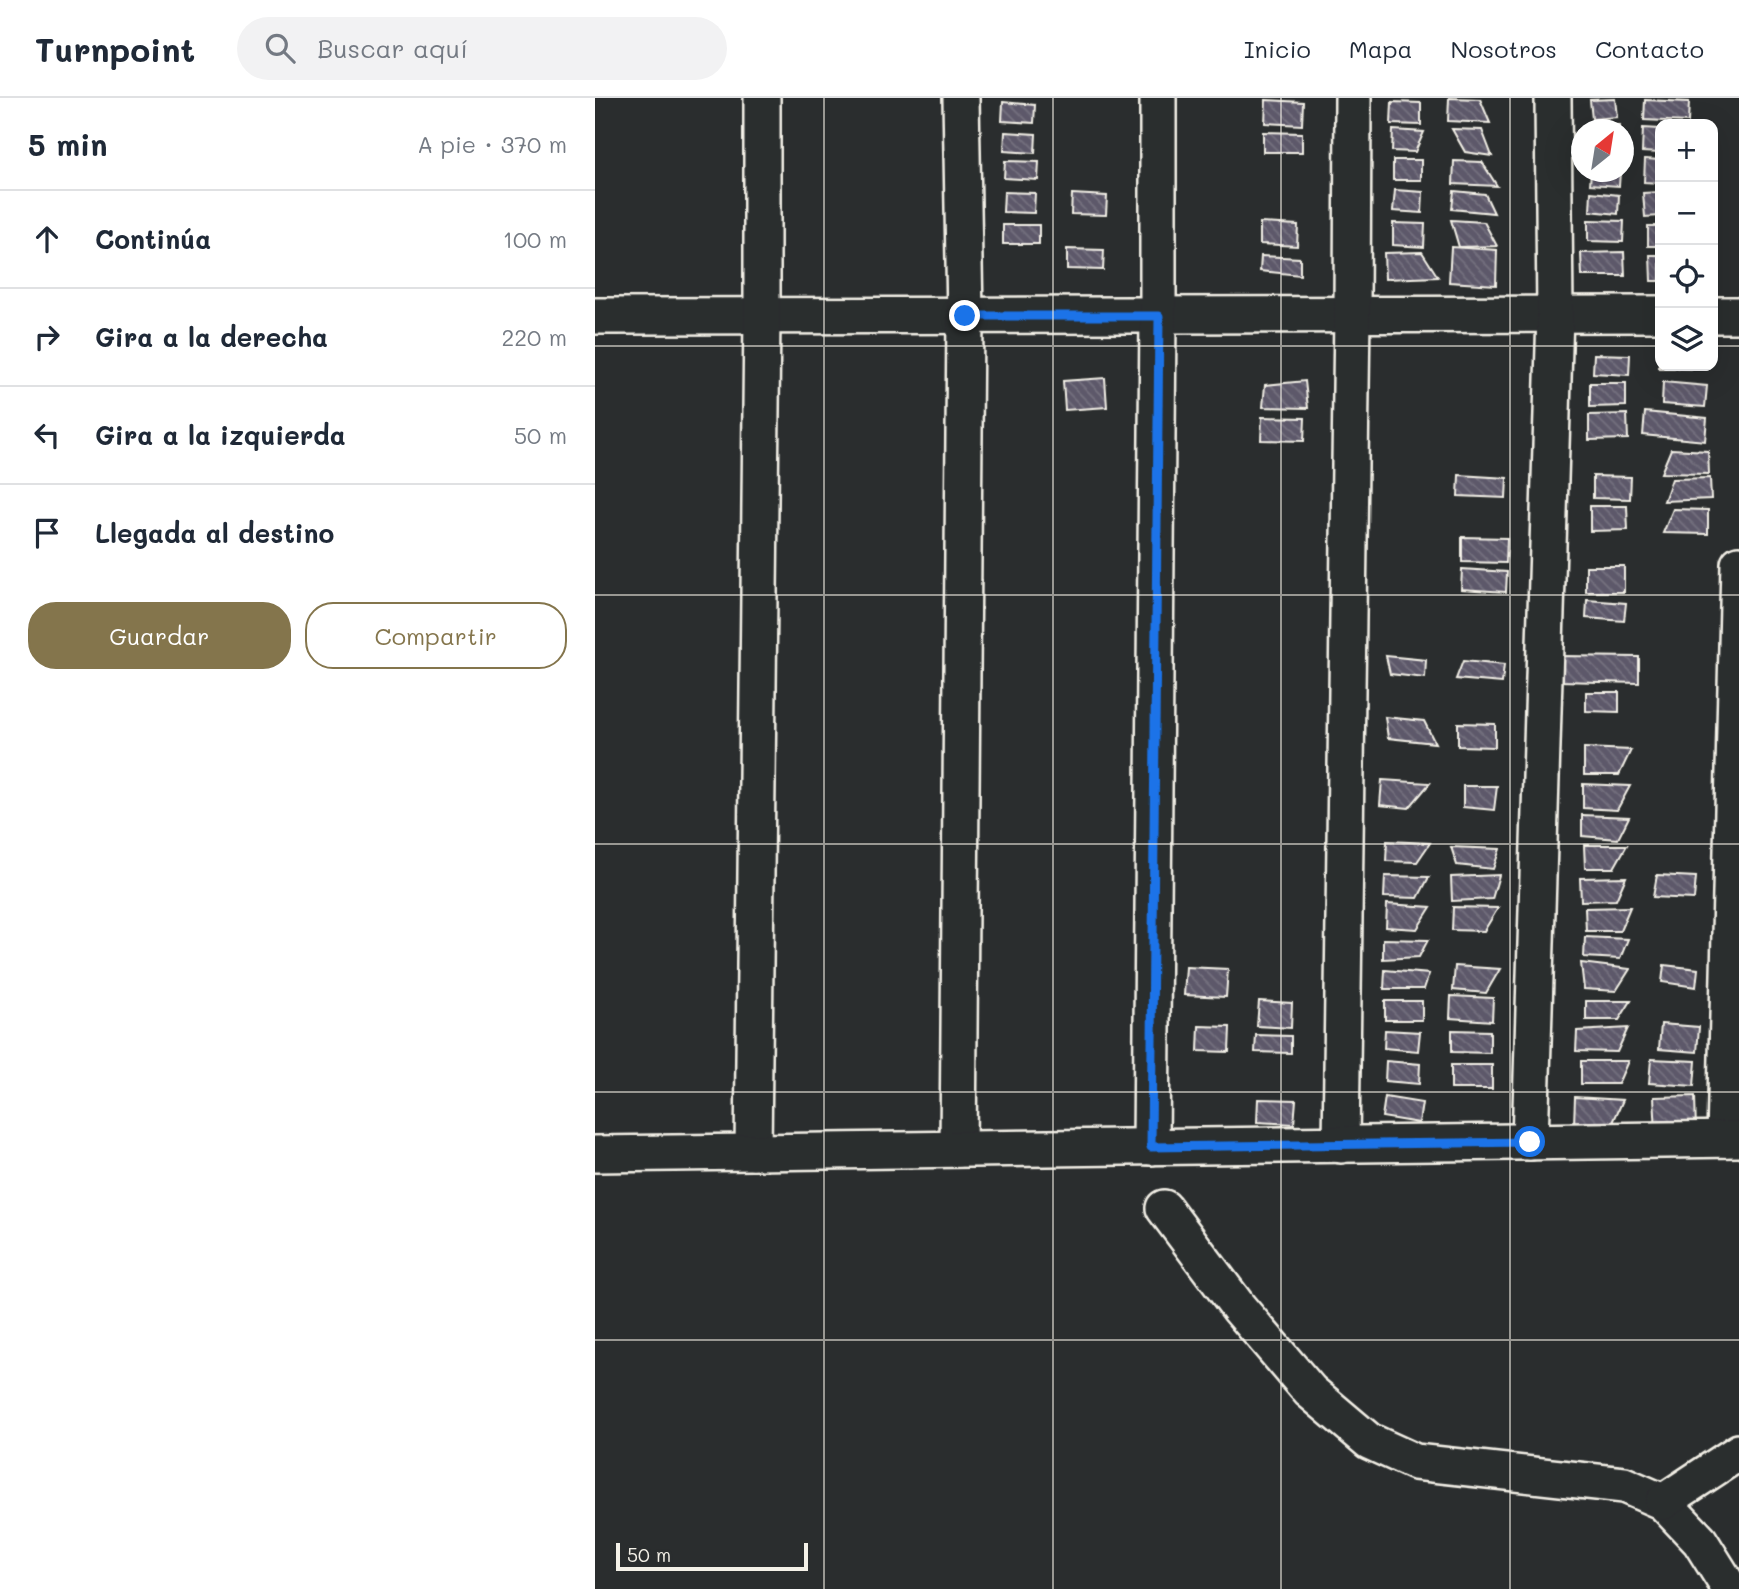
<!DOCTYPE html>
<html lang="es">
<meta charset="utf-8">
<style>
body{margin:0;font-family:Mali,sans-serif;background:#f2f2f3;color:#1f2937}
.controls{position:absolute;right:21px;top:21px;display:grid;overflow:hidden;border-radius:14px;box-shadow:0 7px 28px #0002}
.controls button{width:63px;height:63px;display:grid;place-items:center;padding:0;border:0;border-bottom:2px solid #e0e1e3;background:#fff;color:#1f2937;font:35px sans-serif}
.compass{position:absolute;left:976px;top:21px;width:63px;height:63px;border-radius:50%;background:#fff;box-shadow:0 7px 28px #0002;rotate:30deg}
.scale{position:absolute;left:21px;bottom:18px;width:192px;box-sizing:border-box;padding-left:7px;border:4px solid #f4f1e8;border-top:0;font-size:19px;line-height:24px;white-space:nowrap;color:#f4f1e8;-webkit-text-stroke:5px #2a2d2e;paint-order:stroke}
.stop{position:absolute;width:21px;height:21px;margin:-16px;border:5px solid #1a73e8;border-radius:50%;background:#fff}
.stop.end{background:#1a73e8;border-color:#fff;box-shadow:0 2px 7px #0008}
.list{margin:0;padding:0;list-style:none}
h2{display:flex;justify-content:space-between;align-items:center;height:91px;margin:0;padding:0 28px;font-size:30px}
h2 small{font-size:23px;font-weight:400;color:#747a83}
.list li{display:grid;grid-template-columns:46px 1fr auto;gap:21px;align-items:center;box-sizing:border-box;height:98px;padding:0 28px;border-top:2px solid #e0e1e3}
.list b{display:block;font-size:26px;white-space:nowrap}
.list em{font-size:23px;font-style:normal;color:#747a83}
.actions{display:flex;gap:14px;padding:21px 28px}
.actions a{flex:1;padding:16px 0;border:2px solid #84754c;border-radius:28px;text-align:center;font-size:24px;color:#84754c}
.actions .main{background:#84754c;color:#fff}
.icon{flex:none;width:38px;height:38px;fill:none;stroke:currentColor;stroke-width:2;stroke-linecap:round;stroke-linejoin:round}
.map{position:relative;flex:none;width:1144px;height:1491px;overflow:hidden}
header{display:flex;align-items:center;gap:42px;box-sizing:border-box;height:98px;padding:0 35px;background:#fff;border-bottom:2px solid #e0e1e3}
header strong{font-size:33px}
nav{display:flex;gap:38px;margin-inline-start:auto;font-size:24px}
.search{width:490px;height:63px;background:#f2f2f3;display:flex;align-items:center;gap:18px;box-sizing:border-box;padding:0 24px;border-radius:38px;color:#747a83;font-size:26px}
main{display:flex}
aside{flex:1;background:#fff}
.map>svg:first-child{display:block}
</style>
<header>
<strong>Turnpoint</strong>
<div class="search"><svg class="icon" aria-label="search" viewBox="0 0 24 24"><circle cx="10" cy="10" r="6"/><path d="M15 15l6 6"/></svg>Buscar aquí</div>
<nav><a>Inicio</a><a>Mapa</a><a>Nosotros</a><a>Contacto</a></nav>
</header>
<main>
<aside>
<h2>5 min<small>A pie · 370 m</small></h2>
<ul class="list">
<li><svg class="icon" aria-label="ahead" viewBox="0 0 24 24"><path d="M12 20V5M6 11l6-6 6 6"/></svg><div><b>Continúa</b></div><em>100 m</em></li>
<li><svg class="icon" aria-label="right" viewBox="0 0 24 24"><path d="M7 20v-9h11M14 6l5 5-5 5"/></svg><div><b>Gira a la derecha</b></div><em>220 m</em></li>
<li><svg class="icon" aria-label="left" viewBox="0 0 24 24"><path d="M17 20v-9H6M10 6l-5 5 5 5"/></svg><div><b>Gira a la izquierda</b></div><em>50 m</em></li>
<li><svg class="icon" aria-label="arrive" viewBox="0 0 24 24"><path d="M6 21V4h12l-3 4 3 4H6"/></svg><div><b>Llegada al destino</b></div></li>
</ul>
<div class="actions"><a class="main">Guardar</a><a>Compartir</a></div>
</aside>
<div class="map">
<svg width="1144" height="1491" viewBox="0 0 1144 1491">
<defs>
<pattern id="building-back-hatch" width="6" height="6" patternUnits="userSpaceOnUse" patternTransform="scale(1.75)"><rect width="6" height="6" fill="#5d596a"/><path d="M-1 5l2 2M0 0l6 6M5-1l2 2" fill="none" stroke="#75717f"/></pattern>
</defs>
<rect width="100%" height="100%" fill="#2a2d2e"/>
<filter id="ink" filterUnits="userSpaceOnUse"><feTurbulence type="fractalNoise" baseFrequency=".0143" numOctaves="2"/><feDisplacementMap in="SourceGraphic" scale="14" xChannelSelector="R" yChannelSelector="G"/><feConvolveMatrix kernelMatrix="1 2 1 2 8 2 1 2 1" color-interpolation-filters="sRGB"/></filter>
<g filter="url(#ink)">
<g fill="url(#building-back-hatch)" stroke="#f4f1e8" stroke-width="2">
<path d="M854,0L885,1L895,25L853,23Z"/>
<path d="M1020,1L1022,19L997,21L995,2Z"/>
<path d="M671,2L708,4L707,27L670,25Z"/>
<path d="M1050,2L1094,4L1093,24L1049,22Z"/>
<path d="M408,4L440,7L439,25L407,23Z"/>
<path d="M797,4L826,5V27L796,26Z"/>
<rect x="993" y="27" width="31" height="5"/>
<path d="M1048,30L1065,31V55L1047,54Z"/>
<path d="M857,31L887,32L897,58L870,54Z"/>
<path d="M798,32L829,34L820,54L797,53Z"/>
<path d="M410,34L441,36L440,55L409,53Z"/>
<path d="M668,34L707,35V54H668Z"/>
<path d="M1050,61L1065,62V85L1049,84Z"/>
<rect x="798" y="62" width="28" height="20"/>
<path d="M410,63L444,64L443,82L409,80Z"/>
<path d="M859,63L887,64L902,88L858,86Z"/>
<path d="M996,74H1025L1024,88L995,86Z"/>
<path d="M800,92L828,94L827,115L798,113Z"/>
<path d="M859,93L890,96L899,115L857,111Z"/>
<path d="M409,94L440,95L439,115L408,114Z"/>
<path d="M996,94L1024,97L1023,116L995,113Z"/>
<path d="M1065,94V118L1050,119L1048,95Z"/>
<path d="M477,96L512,98L511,117L476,116Z"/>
<path d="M856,122L889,124L902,148L864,149Z"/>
<path d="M993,122L1029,123L1028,144L993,143Z"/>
<path d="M665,125L703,127L702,148L665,146Z"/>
<path d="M798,125L830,126L829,149L798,147Z"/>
<rect x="408" y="127" width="36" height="19"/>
<rect x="1053" y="128" width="12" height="20"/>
<path d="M856,149L902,152L901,187L854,184Z"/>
<path d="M472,151L509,152L508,172L472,171Z"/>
<path d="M827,154L843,179L790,181L789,155Z"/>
<path d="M1029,154L1030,178H987L986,155Z"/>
<path d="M1055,157H1065V183H1056Z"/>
<path d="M666,158L705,160V177L665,173Z"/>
<path d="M1064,245L1065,268H1113V271L1064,270Z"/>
<path d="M999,256L1035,257L1034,277L998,275Z"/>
<path d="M510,280L512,309L470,312L468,283Z"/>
<path d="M710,283L713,310L668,309L670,287Z"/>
<path d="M1068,284L1112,288L1110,309L1067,306Z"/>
<path d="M995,285H1031V308L995,309Z"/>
<path d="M1050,314L1112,320L1110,343L1048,337Z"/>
<path d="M1032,316L1033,341L994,342V317Z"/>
<path d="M667,319L710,320L709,343L666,342Z"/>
<path d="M1076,351L1113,353L1114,376L1066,375Z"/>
<path d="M864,377L912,380L911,400L863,398Z"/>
<path d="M998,378L1036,379L1035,401L998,400Z"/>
<path d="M1115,380L1116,401L1069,403L1077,381Z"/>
<path d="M995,408H1032L1033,432L995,433Z"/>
<path d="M1078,411L1113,412V436L1068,435Z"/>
<path d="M867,439L912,440L911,465L867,464Z"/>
<rect x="991" y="468" width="38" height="26"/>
<path d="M867,471L912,474L911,494L866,491Z"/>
<path d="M992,502L1031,505L1029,523L991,520Z"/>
<path d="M791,558L831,562L830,580L795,576Z"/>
<path d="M965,558L1044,559V585L965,583Z"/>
<path d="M868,563L909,567L907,585L861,581Z"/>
<path d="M991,594H1024V614L991,613Z"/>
<path d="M790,619L829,623L840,645L793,640Z"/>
<path d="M863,625L900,626V649L863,648Z"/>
<path d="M989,650L1036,652L1024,677H989Z"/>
<path d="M787,682L835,685L814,710L785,707Z"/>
<path d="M988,686L1035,688L1022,712L988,710Z"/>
<path d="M868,688H902L899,712L868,709Z"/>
<path d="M987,717L1034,719L1023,741L987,738Z"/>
<path d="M792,743L835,745L822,764L791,763Z"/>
<path d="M989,747H1032L1019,770H990Z"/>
<path d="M856,749L905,751L898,771L862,767Z"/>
<path d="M904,777L897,801L857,803L856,779Z"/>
<path d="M1062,777L1101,779L1099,801L1058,799Z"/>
<path d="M790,778L834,779L823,800L789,799Z"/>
<path d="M1031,779L1021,802L986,803L985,780Z"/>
<path d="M792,806L836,809L822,831L791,829Z"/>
<path d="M858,809L903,810L889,833L857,832Z"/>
<path d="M1035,809L1025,833H991L990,810Z"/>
<path d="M990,839L1033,841L1025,861L989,859Z"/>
<path d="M788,841L833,842L824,859L788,861Z"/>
<path d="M986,865L1035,871L1021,893L989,891Z"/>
<path d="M1069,867L1103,871L1101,889L1067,884Z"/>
<path d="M860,868L905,871L891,895L858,892Z"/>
<path d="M591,869L633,871L631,899L589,897Z"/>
<path d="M790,872L834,876L829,891H789Z"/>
<path d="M856,898L898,900L897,923L855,920Z"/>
<path d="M664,903L697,905L696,930L662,928Z"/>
<rect x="790" y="903" width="37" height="19"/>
<path d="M991,903H1036L1024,922H991Z"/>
<path d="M1066,926L1104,929L1102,954L1064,951Z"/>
<path d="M604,928L635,929L634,954L603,953Z"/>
<path d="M1033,930L1022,954L981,953L982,933Z"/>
<path d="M790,932L825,934L823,953L789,950Z"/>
<path d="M857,932L895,933V955L857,954Z"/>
<path d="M661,937L696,938V955L660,954Z"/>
<path d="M1056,961L1101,963L1099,988L1054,985Z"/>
<path d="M791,963L825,966L824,986L790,983Z"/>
<path d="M986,963H1033L1023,986H986Z"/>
<rect x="856" y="967" width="41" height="24"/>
<path d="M1100,998L1101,1033L1061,1034L1059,999Z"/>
<path d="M790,999L827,1005L824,1025L787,1019Z"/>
<path d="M980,999L1028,1002L1016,1029L979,1027Z"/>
<path d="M663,1001L701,1002L699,1026L662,1024Z"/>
</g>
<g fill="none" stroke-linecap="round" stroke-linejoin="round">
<defs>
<g id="minor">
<path d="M1118,217H1144"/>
<path d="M0,218L1065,216"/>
<path d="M1130,1041L1144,466"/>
<path d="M935,1044L960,216L958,0"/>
<path d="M746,1047L757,216L758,0"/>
<path d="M556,1049L563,218V0"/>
<path d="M363,1051L370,218L366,0"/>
<path d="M158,1054L167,218V0"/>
<path d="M0,1056L1144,1041"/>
<path d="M569,1110L644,1210L715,1293L774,1343L820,1364L1029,1387L1068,1404L1105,1443L1135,1491"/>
<path d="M1068,1404L1144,1354"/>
</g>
</defs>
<use href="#minor" stroke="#f4f1e8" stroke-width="40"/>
<use href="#minor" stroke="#2a2d2e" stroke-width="35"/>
</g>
</g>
<g fill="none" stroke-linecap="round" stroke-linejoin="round" filter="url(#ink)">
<path stroke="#1a73e8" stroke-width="9" d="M370,218H564L556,1049L935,1044"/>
</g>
<path fill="none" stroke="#f4f1e8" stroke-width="2" stroke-opacity="0.55" d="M229,0V1491M458,0V1491M686,0V1491M915,0V1491M0,248H1065M1118,248H1144M0,497H1144M0,746H1144M0,994H1144M0,1242H1144"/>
</svg>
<div class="controls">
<button>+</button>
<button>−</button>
<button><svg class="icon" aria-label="locate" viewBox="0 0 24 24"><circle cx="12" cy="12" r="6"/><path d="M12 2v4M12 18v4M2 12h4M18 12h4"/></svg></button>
<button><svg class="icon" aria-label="layers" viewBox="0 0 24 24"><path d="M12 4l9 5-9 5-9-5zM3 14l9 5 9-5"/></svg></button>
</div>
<svg class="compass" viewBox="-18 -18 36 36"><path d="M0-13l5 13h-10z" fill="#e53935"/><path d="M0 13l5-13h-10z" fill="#747a83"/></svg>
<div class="scale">50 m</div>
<div class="stop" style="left:935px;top:1044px"></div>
<div class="stop end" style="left:370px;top:218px"></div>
</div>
</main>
